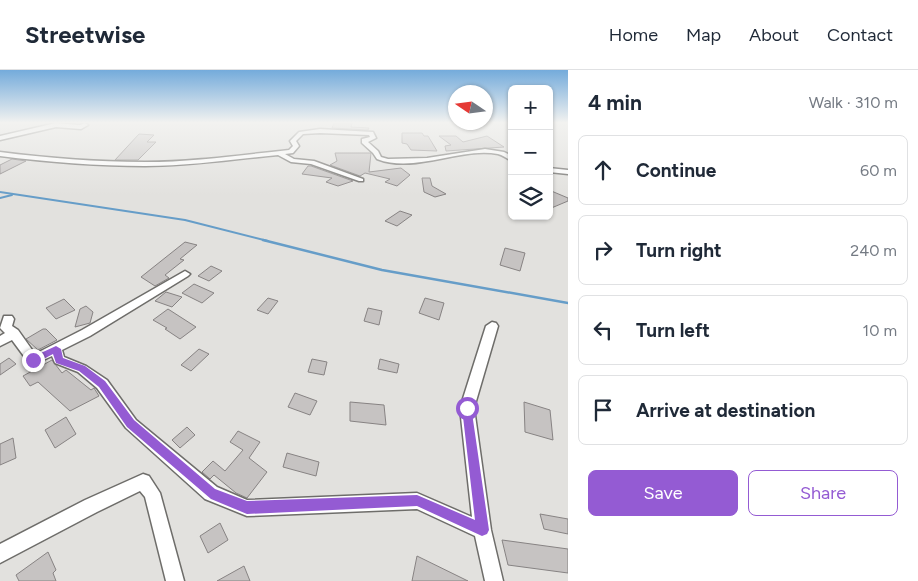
<!DOCTYPE html>
<meta charset="utf-8">
<style>
body{margin:0;font-family:Figtree,sans-serif;background:#f2f2f3;color:#1f2937}
.controls{position:absolute;right:15px;top:15px;display:grid;overflow:hidden;border-radius:8px;box-shadow:0 1px 4px #0004}
.controls button{width:45px;height:45px;display:grid;place-items:center;padding:0;border:0;border-bottom:1px solid #e0e1e3;background:#fff;color:#1f2937;font:25px sans-serif}
.compass{position:absolute;left:448px;top:15px;width:45px;height:45px;border-radius:50%;background:#fff;box-shadow:0 1px 4px #0004;rotate:283deg}
.stop{position:absolute;width:15px;height:15px;margin:-11px;border:4px solid #945bd3;border-radius:50%;background:#fff}
.stop.end{background:#945bd3;border-color:#fff;box-shadow:0 1px 5px #0008}
.list{margin:0;padding:0;list-style:none}
h2{display:flex;justify-content:space-between;align-items:center;height:65px;margin:0;padding:0 20px;font-size:21px}
h2 small{font-size:16px;font-weight:400;color:#747a83}
.list li{display:grid;grid-template-columns:32px 1fr auto;gap:15px;align-items:center;box-sizing:border-box;height:70px;margin:0 10px 10px;padding:0 10px;border:1px solid #e0e1e3;border-radius:8px}
.list b{display:block;font-size:19px;white-space:nowrap}
.list em{font-size:16px;font-style:normal;color:#747a83}
.actions{display:flex;gap:10px;padding:15px 20px}
.actions a{flex:1;padding:11px 0;border:1px solid #945bd3;border-radius:8px;text-align:center;font-size:18px;color:#945bd3}
.actions .main{background:#945bd3;color:#fff}
.icon{flex:none;width:28px;height:28px;fill:none;stroke:currentColor;stroke-width:2;stroke-linecap:round;stroke-linejoin:round}
.map{position:relative;flex:none;width:568px;height:511px;overflow:hidden}
header{display:flex;align-items:center;gap:30px;box-sizing:border-box;height:70px;padding:0 25px;background:#fff;border-bottom:1px solid #e0e1e3}
header strong{font-size:24px}
nav{display:flex;gap:28px;margin-inline-start:auto;font-size:18px}
main{display:flex}
aside{flex:1;background:#fff}
.map>svg:first-child{display:block}
</style>
<header>
<strong>Streetwise</strong>
<nav><a>Home</a><a>Map</a><a>About</a><a>Contact</a></nav>
</header>
<main>
<div class="map">
<svg width="568" height="511" viewBox="0 0 568 511">
<rect width="100%" height="100%" fill="#e2e1de"/>
<g fill="none" stroke-linecap="round" stroke-linejoin="round">
<g stroke="#669dc8" stroke-width="2">
<path d="M0,122L185,150L268,171"/>
<path d="M0,128L12,125"/>
</g>
<path stroke="#669dc8" stroke-width="2.5" d="M263,170L382,200L568,233"/>
</g>
<g fill="#c6c3c2" stroke="#878383">
<path d="M334,53H352L351,57L369,58L368,60L332,58Z"/>
<path d="M402,63H422L424,66H428L437,81L411,80L407,74L402,73Z"/>
<path d="M139,64L154,65L147,72H156L138,90H115Z"/>
<path d="M439,66H456L463,72L487,66L504,77L446,81L445,76L451,75Z"/>
<path d="M335,83H371L369,102L401,98L410,105L397,116L385,112L390,109L365,103L360,106L330,95L337,91Z"/>
<path d="M12,89L26,91L0,104V95Z"/>
<path d="M308,96H311L353,111L338,116L326,112L332,108L302,104Z"/>
<path d="M422,108H430L432,116L446,124L435,127L424,122Z"/>
<path d="M549,120L568,128V131L549,139Z"/>
<path d="M400,141L412,145L397,156L385,151Z"/>
<path d="M185,172L197,175L180,189L184,190L165,205L169,208L155,216L141,207Z"/>
<path d="M505,178L525,183L520,201L500,195Z"/>
<path d="M211,196L222,201L209,211L198,206Z"/>
<path d="M194,214L214,223L202,233L182,223Z"/>
<path d="M166,222L182,227L172,237L155,231Z"/>
<path d="M268,228L278,231L268,244L257,240Z"/>
<path d="M425,228L444,233L439,250L419,243Z"/>
<path d="M64,229L75,240L56,249L46,238Z"/>
<path d="M86,236L93,242L90,253L75,257L80,239Z"/>
<path d="M368,238L382,241L379,255L364,251Z"/>
<path d="M168,239L196,257L180,269L165,259L167,258L153,250Z"/>
<path d="M43,259H46L57,270L38,280L26,269Z"/>
<path d="M199,279L209,284L191,301L181,295Z"/>
<path d="M9,288L16,294L0,305V294Z"/>
<path d="M312,289L327,292L324,305L308,302Z"/>
<path d="M380,289L399,294L397,303L378,299Z"/>
<path d="M52,290L62,303L66,300L91,320L94,318L99,326L70,341L38,312L30,316L23,306Z"/>
<path d="M295,323L317,331L310,345L288,337Z"/>
<path d="M350,332L384,335L386,355L350,351Z"/>
<path d="M524,332L550,340L553,370L525,362Z"/>
<path d="M66,347L76,364L55,378L45,360Z"/>
<path d="M187,357L195,365L180,378L172,370Z"/>
<path d="M238,361L260,372L249,388L267,402L247,428L236,423L214,405L210,409L202,402L213,391L225,401L243,380L230,372Z"/>
<path d="M13,368L16,388L0,395V374Z"/>
<path d="M287,383L319,392L316,406L283,397Z"/>
<path d="M540,444L568,449V464L544,459Z"/>
<path d="M220,453L228,470L208,483L200,466Z"/>
<path d="M502,470L568,479V503L508,495Z"/>
<path d="M48,482L56,500L53,503L56,511H19L16,505Z"/>
<path d="M417,486L468,511H412Z"/>
<path d="M244,496L250,511H217Z"/>
</g>
<g fill="none" stroke-linecap="round" stroke-linejoin="round">
<defs>
<g id="street">
<path d="M56,53L80,55L85,53L88,55L81,59L56,57L0,70V66Z"/>
<path d="M320,59L373,62L376,68L368,72L378,81L381,87L388,89L427,88L485,79L504,82L512,86V91C507,89 503,85 498,84C459,77 415,104 377,89L373,83L362,73V69L370,67L369,65L320,63L303,64L296,71L299,76L293,83L285,84L294,89L314,91L363,109V111H359L311,94L291,92L278,85C234,89 189,96 145,96C97,96 47,92 0,86V82C47,88 97,92 145,92C193,92 241,85 289,80L293,76L290,71L299,62Z"/>
<path d="M549,98L568,100V104L549,102Z"/>
<path d="M185,201L190,204L188,206L90,266L62,280L64,287L86,296L107,310L136,350L217,417L247,430L417,423L472,447L460,338L486,256L492,252L496,253L498,256L474,338L491,460L503,511H485L475,466L417,439L247,446L205,429L126,358L97,318L78,302L55,293L52,286L37,293H29L12,270L0,276V266L5,263L0,258L4,246H12L14,249L12,256L18,260L35,284L82,260Z"/>
<path d="M143,404L149,406L160,423L184,511H166L145,427L140,421L97,442L0,493V474L85,430Z"/>
</g>
</defs>
<use href="#street" stroke="#6e6d6a" stroke-width="3"/>
<use href="#street" fill="#fff" fill-rule="evenodd"/>
</g>
<linearGradient id="sky" x2="0" y2="1"><stop stop-color="#74abdb"/><stop offset="0.42" stop-color="#f2f2f0"/><stop offset="1" stop-color="#f2f2f0" stop-opacity="0"/></linearGradient>
<rect width="568" height="125" fill="url(#sky)"/>
<path fill="#945bd3" d="M56,276L61,279L63,288L85,296L105,311L134,350L215,419L247,431L417,425L475,450L462,338L467,334L471,336L489,460L487,464L482,466L417,436L247,444L211,429L127,357L99,317L79,301L56,293L53,284L36,293H30V288Z"/>
</svg>
<div class="controls">
<button>+</button>
<button>−</button>
<button><svg class="icon" aria-label="layers" viewBox="0 0 24 24"><path d="M12 4l9 5-9 5-9-5zM3 14l9 5 9-5"/></svg></button>
</div>
<svg class="compass" viewBox="-18 -18 36 36"><path d="M0-13l5 13h-10z" fill="#e53935"/><path d="M0 13l5-13h-10z" fill="#747a83"/></svg>
<div class="stop" style="left:467px;top:338px"></div>
<div class="stop end" style="left:33px;top:290px"></div>
</div>
<aside>
<h2>4 min<small>Walk · 310 m</small></h2>
<ul class="list">
<li><svg class="icon" aria-label="ahead" viewBox="0 0 24 24"><path d="M12 20V5M6 11l6-6 6 6"/></svg><div><b>Continue</b></div><em>60 m</em></li>
<li><svg class="icon" aria-label="right" viewBox="0 0 24 24"><path d="M7 20v-9h11M14 6l5 5-5 5"/></svg><div><b>Turn right</b></div><em>240 m</em></li>
<li><svg class="icon" aria-label="left" viewBox="0 0 24 24"><path d="M17 20v-9H6M10 6l-5 5 5 5"/></svg><div><b>Turn left</b></div><em>10 m</em></li>
<li><svg class="icon" aria-label="arrive" viewBox="0 0 24 24"><path d="M6 21V4h12l-3 4 3 4H6"/></svg><div><b>Arrive at destination</b></div></li>
</ul>
<div class="actions"><a class="main">Save</a><a>Share</a></div>
</aside>
</main>
